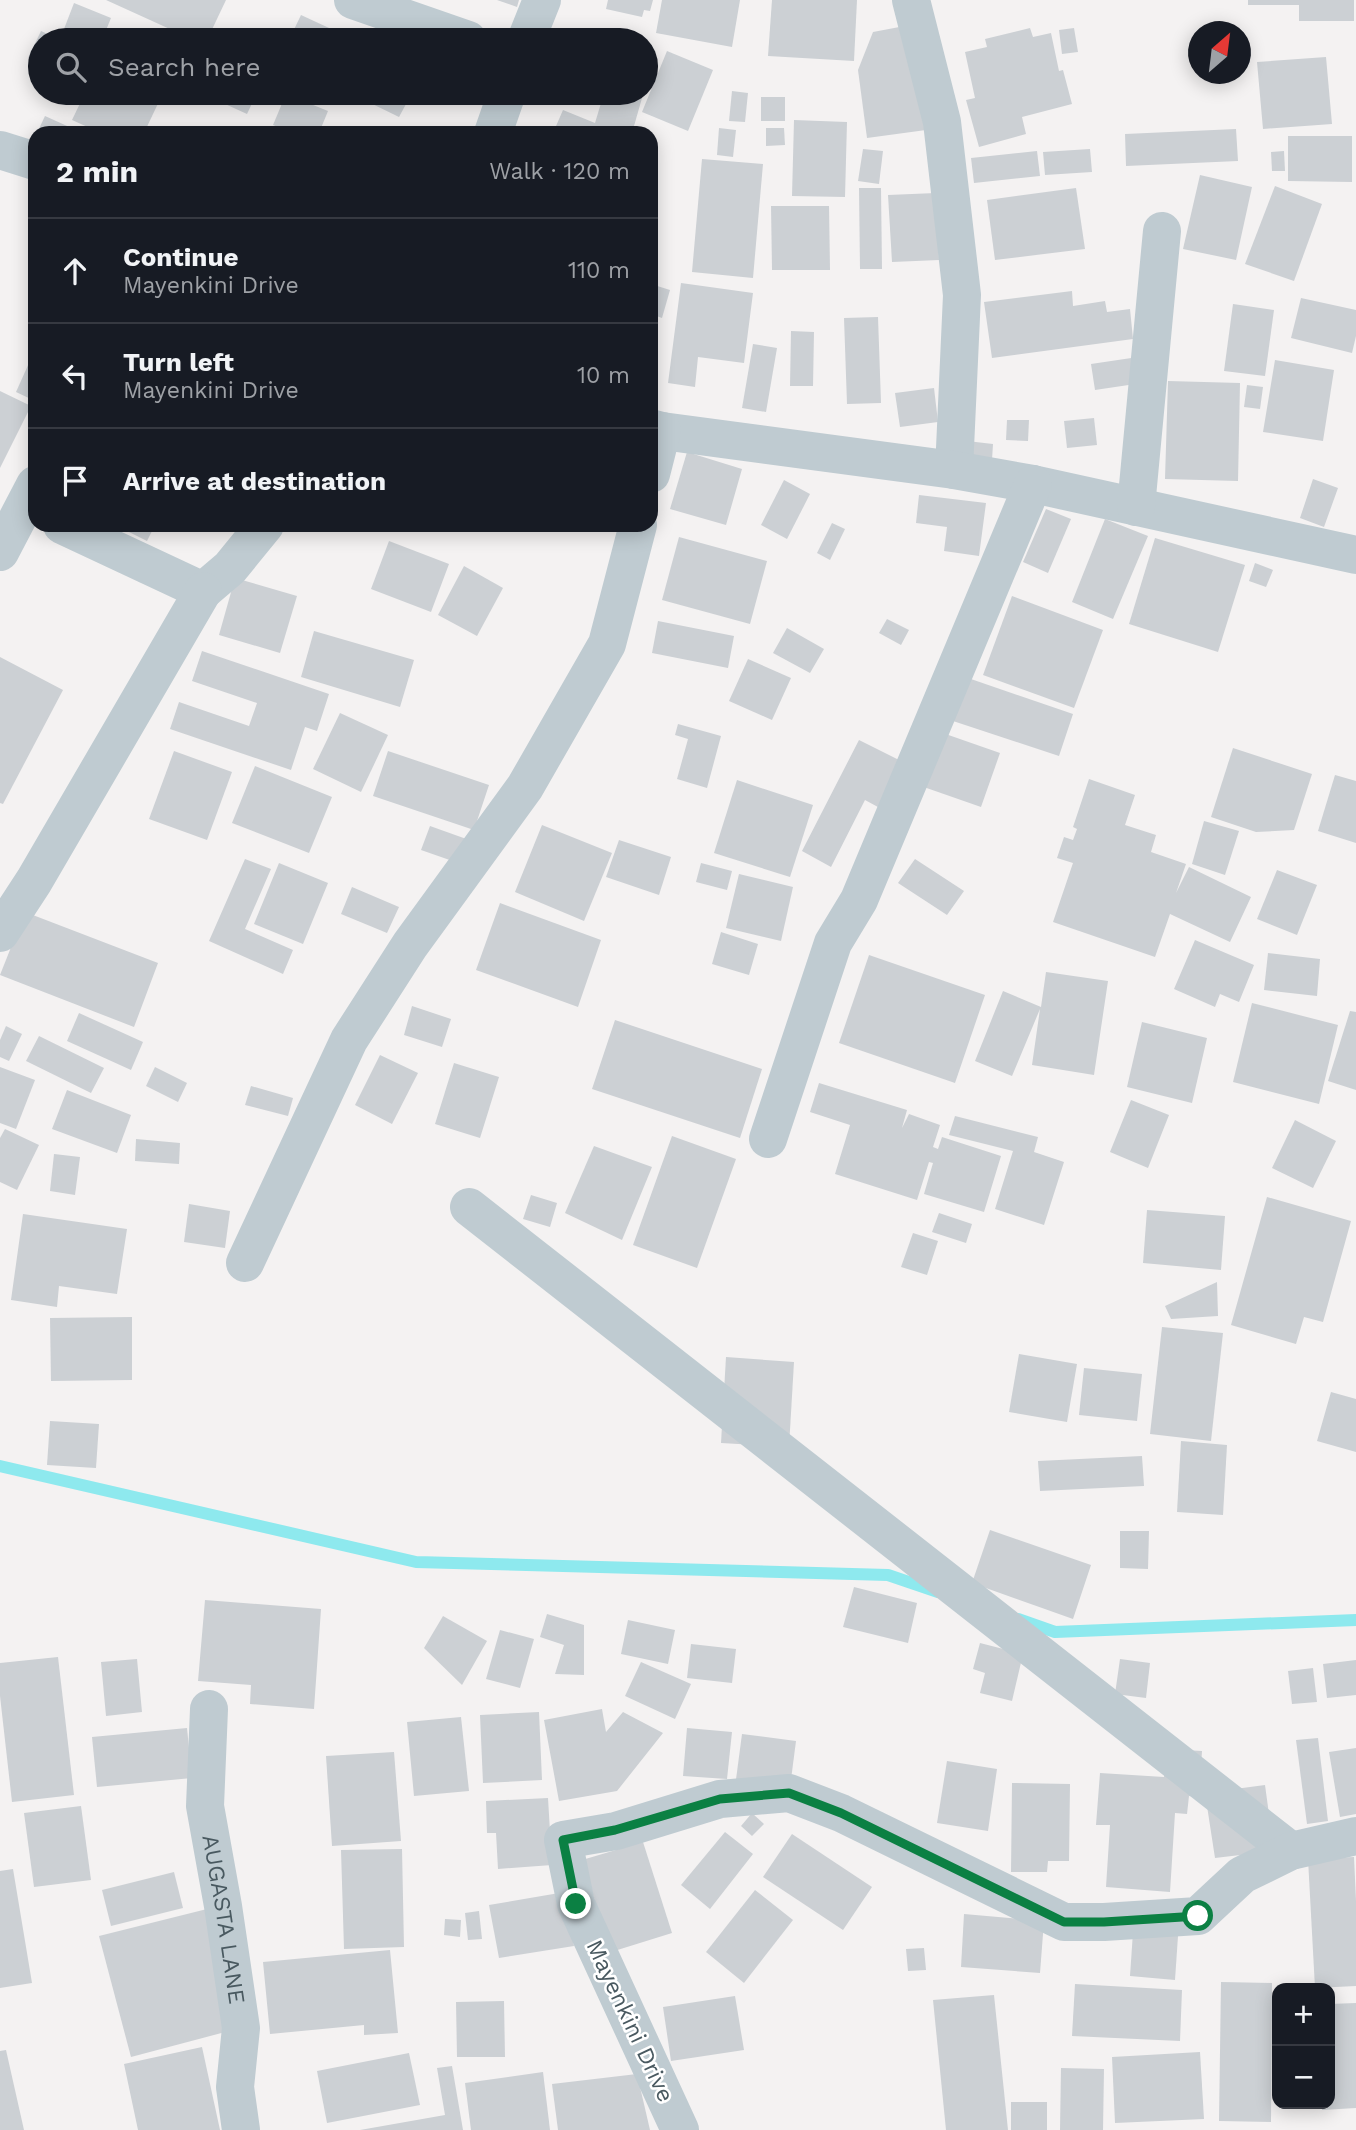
<!DOCTYPE html>
<meta charset="utf-8">
<style>
body{margin:0;font-family:"Work Sans",sans-serif;background:#20242c;color:#f1f3f6}
.controls{position:absolute;right:21px;bottom:21px;display:grid;overflow:hidden;border-radius:14px;box-shadow:0 4px 18px #0003}
.controls button{width:63px;height:63px;display:grid;place-items:center;padding:0;border:0;border-bottom:2px solid #363941;background:#171b24;color:#f1f3f6;font:35px sans-serif}
.compass{position:absolute;left:1188px;top:21px;width:63px;height:63px;border-radius:50%;background:#171b24;box-shadow:0 4px 18px #0003;rotate:28deg}
.stop{position:absolute;width:21px;height:21px;margin:-16px;border:5px solid #0b8043;border-radius:50%;background:#fff}
.stop.end{background:#0b8043;border-color:#fff;box-shadow:0 2px 7px #0008}
.list{margin:0;padding:0;list-style:none}
h2{display:flex;justify-content:space-between;align-items:center;height:91px;margin:0;padding:0 28px;font-size:30px}
h2 small{font-size:23px;font-weight:400;color:#9ea1a6}
.list li{display:grid;grid-template-columns:46px 1fr auto;gap:21px;align-items:center;box-sizing:border-box;height:105px;padding:0 28px;border-top:2px solid #363941}
.list b{display:block;font-size:26px;white-space:nowrap}
.list p{margin:0;font-size:23px;white-space:nowrap;color:#9ea1a6}
.list em{font-size:23px;font-style:normal;color:#9ea1a6}
.icon{flex:none;width:38px;height:38px;fill:none;stroke:currentColor;stroke-width:2;stroke-linecap:round;stroke-linejoin:round}
.map{position:relative;flex:none;width:1356px;height:2130px;overflow:hidden}
.search{position:absolute;background:#171b24;box-shadow:0 4px 18px #0003;left:28px;top:28px;width:630px;height:77px;display:flex;align-items:center;gap:18px;box-sizing:border-box;padding:0 24px;border-radius:38px;color:#9ea1a6;font-size:26px}
.panel{position:absolute;background:#171b24;box-shadow:0 4px 18px #0003;left:28px;top:126px;width:630px;height:406px;border-radius:21px}
.map>svg:first-child{display:block}
</style>
<div class="map">
<svg width="1356" height="2130" viewBox="0 0 1356 2130">
<rect width="100%" height="100%" fill="#f4f2f2"/>
<g fill="none" stroke-linecap="round" stroke-linejoin="round">
<g stroke="#8ee9ee" stroke-width="12">
<path d="M0,1466L416,1562L888,1575L938,1592"/>
<path d="M1018,1619L1055,1632L1356,1620"/>
</g>
</g>
<g fill="#ccd0d4">
<path d="M106,0H226L207,40H194Z"/>
<path d="M497,0H519L517,7Z"/>
<path d="M608,0H653L650,11L644,10L642,17L606,9Z"/>
<path d="M662,0H740L732,47L656,33Z"/>
<path d="M772,0H857L854,61L768,56Z"/>
<path d="M1248,0H1354V21H1299V5H1248Z"/>
<path d="M74,3L111,18L102,40H93L64,29Z"/>
<path d="M301,15L355,40H289Z"/>
<path d="M910,25L926,130L867,138L858,70L873,32Z"/>
<path d="M1030,28L1033,37L1051,33L1059,71L1063,70L1072,104L1022,117L1026,134L979,147L966,100L975,98L965,52L987,47L985,39Z"/>
<path d="M1074,28L1078,52L1062,54L1059,30Z"/>
<path d="M41,31L61,40H40V63L28,58Z"/>
<path d="M667,51L713,70L688,131L642,112Z"/>
<path d="M1326,57L1332,124L1263,129L1257,62Z"/>
<path d="M732,91L748,93L745,122L729,121Z"/>
<path d="M85,93H163L144,133H101L72,120Z"/>
<path d="M201,93H257L247,114Z"/>
<path d="M314,93H344L339,104Z"/>
<path d="M355,93H412L399,117L354,95Z"/>
<path d="M604,93H626L642,98L632,133H553L563,110L595,123Z"/>
<path d="M286,94L328,111L319,133H292L273,125Z"/>
<rect x="761" y="97" width="24" height="24"/>
<path d="M45,116L76,130L74,133H37Z"/>
<path d="M794,120L847,122L845,197L792,196Z"/>
<path d="M719,128L736,130L733,157L717,155Z"/>
<path d="M766,128H784L785,145L766,146Z"/>
<path d="M1236,129L1238,161L1126,166L1125,134Z"/>
<path d="M1288,136H1352V182L1288,181Z"/>
<path d="M863,149L883,151L879,184L858,181Z"/>
<path d="M1090,149L1092,172L1045,175L1043,152Z"/>
<path d="M1037,151L1040,176L974,183L971,158Z"/>
<path d="M1284,151L1285,171H1272L1271,152Z"/>
<path d="M702,159L763,164L753,278L692,272Z"/>
<path d="M1200,175L1252,187L1236,260L1183,249Z"/>
<path d="M1275,186L1322,204L1294,281L1245,264Z"/>
<path d="M859,188H881L882,269H860Z"/>
<path d="M1076,188L1085,249L995,260L987,200Z"/>
<path d="M936,193L939,260L892,262L888,195Z"/>
<path d="M771,206H829L830,270H772Z"/>
<path d="M681,283L753,293L744,363L698,357L695,387L668,383Z"/>
<path d="M651,284L670,290L662,318L651,314Z"/>
<path d="M1072,291L1073,306L1105,301L1107,312L1130,309L1133,339L992,358L984,302Z"/>
<path d="M1301,298L1356,310V336L1352,353L1291,338Z"/>
<path d="M1233,304L1274,310L1265,376L1224,371Z"/>
<path d="M878,317L881,403L847,404L844,318Z"/>
<path d="M791,331L814,332L813,386H790Z"/>
<path d="M753,344L777,348L766,412L742,408Z"/>
<path d="M1138,357L1142,383L1095,390L1091,364Z"/>
<path d="M1275,360L1334,370L1323,441L1263,432Z"/>
<path d="M29,363L35,366V401L16,392Z"/>
<path d="M1168,381L1240,383L1238,481L1165,479Z"/>
<path d="M1247,385L1263,387L1260,409L1244,407Z"/>
<path d="M934,388L938,422L900,427L895,393Z"/>
<path d="M0,391L31,406L0,468Z"/>
<path d="M1094,418L1097,445L1067,448L1064,421Z"/>
<path d="M1007,420H1029L1028,441L1006,440Z"/>
<path d="M967,441L993,444L992,460L965,457Z"/>
<path d="M687,452L742,469L726,525L670,509Z"/>
<path d="M1313,479L1338,488L1324,527L1300,518Z"/>
<path d="M784,480L810,494L787,539L761,525Z"/>
<path d="M919,495L986,503L979,556L944,551L947,527L916,523Z"/>
<path d="M1046,509L1071,519L1048,573L1023,562Z"/>
<path d="M1105,519L1148,536L1113,619L1072,602Z"/>
<path d="M832,523L845,529L830,560L817,553Z"/>
<path d="M115,525H155L147,541Z"/>
<path d="M679,537L767,561L750,624L662,600Z"/>
<path d="M1155,538L1245,565L1218,652L1129,624Z"/>
<path d="M389,541L449,564L431,612L371,589Z"/>
<path d="M1255,563L1273,570L1266,587L1249,581Z"/>
<path d="M464,566L503,588L477,636L438,615Z"/>
<path d="M235,578L297,596L280,653L219,635Z"/>
<path d="M1012,596L1103,630L1074,708L983,675Z"/>
<path d="M887,619L909,630L901,645L879,633Z"/>
<path d="M658,621L734,636L728,668L652,653Z"/>
<path d="M787,628L824,649L810,673L773,653Z"/>
<path d="M314,631L414,660L400,707L301,677Z"/>
<path d="M202,651L329,694L317,731L305,727L291,770L170,729L179,702L249,726L257,703L192,681Z"/>
<path d="M0,657L63,690L3,804L0,803Z"/>
<path d="M748,659L791,678L772,720L729,701Z"/>
<path d="M968,678L1073,714L1059,756L953,721Z"/>
<path d="M340,713L388,735L361,792L313,769Z"/>
<path d="M678,724L721,736L707,788L677,779L688,739L675,735Z"/>
<path d="M937,731L1000,753L981,807L918,785Z"/>
<path d="M859,740L913,767L889,813L865,800L831,867L802,851Z"/>
<path d="M1233,748L1312,774L1294,830L1256,832L1211,817Z"/>
<path d="M174,751L232,772L207,840L149,819Z"/>
<path d="M388,751L489,785L474,830L373,796Z"/>
<path d="M255,766L332,797L309,853L232,823Z"/>
<path d="M1335,775L1356,781V843L1318,831Z"/>
<path d="M1089,779L1135,795L1125,825L1156,835L1151,852L1186,864L1176,893L1189,867L1251,897L1230,942L1170,914L1155,957L1053,922L1073,863L1057,858L1064,837L1073,840L1077,829L1073,827Z"/>
<path d="M737,780L813,805L790,877L714,853Z"/>
<path d="M1204,821L1239,831L1225,875L1192,864Z"/>
<path d="M542,825L612,853L584,921L515,892Z"/>
<path d="M430,826L472,841L464,865L421,850Z"/>
<path d="M619,840L671,857L659,895L606,877Z"/>
<path d="M245,859L271,869L245,929L293,950L283,974L209,941Z"/>
<path d="M915,859L964,891L947,915L898,883Z"/>
<path d="M279,863L328,883L303,944L254,924Z"/>
<path d="M701,863L732,871L727,890L696,882Z"/>
<path d="M1277,870L1317,885L1297,935L1257,919Z"/>
<path d="M739,874L793,887L781,941L726,928Z"/>
<path d="M352,887L399,907L387,933L341,914Z"/>
<path d="M500,903L601,940L578,1007L476,970Z"/>
<path d="M25,912L158,963L134,1027L0,975Z"/>
<path d="M721,932L758,944L749,975L712,964Z"/>
<path d="M1195,940L1254,965L1239,1002L1220,994L1215,1007L1174,989Z"/>
<path d="M1268,953L1320,959L1317,996L1264,990Z"/>
<path d="M869,955L985,995L955,1083L839,1043Z"/>
<path d="M1046,972L1108,981L1094,1075L1032,1065L1040,1009L1012,1076L975,1061L1003,991L1041,1007Z"/>
<path d="M1252,1003L1338,1025L1319,1104L1233,1082Z"/>
<path d="M412,1006L451,1019L442,1047L404,1035Z"/>
<path d="M1350,1011L1356,1012V1090L1328,1081Z"/>
<path d="M79,1013L143,1042L131,1070L67,1041Z"/>
<path d="M615,1020L762,1069L740,1138L592,1089Z"/>
<path d="M1142,1022L1207,1038L1192,1103L1127,1087Z"/>
<path d="M6,1026L22,1034L9,1061L0,1057V1040Z"/>
<path d="M39,1036L104,1068L91,1093L26,1061Z"/>
<path d="M380,1055L418,1073L392,1124L355,1105Z"/>
<path d="M454,1063L499,1077L480,1138L435,1124Z"/>
<path d="M0,1067L35,1080L16,1129L0,1123Z"/>
<path d="M155,1067L187,1083L178,1102L146,1086Z"/>
<path d="M819,1083L907,1110L902,1128L909,1114L940,1125L933,1147L938,1149L942,1137L1001,1156L984,1212L924,1194L933,1163L929,1162L917,1200L835,1174L850,1125L810,1112Z"/>
<path d="M251,1086L293,1098L288,1116L245,1105Z"/>
<path d="M67,1090L131,1115L117,1153L52,1129Z"/>
<path d="M1131,1100L1169,1115L1148,1168L1110,1152Z"/>
<path d="M955,1116L1038,1137L1034,1152L1064,1162L1044,1225L995,1209L1013,1151L949,1135Z"/>
<path d="M1295,1120L1336,1141L1313,1188L1272,1168Z"/>
<path d="M5,1129L39,1145L17,1190L0,1182V1138Z"/>
<path d="M672,1136L736,1159L697,1268L633,1245Z"/>
<path d="M136,1139L180,1143L179,1164L135,1161Z"/>
<path d="M594,1146L652,1167L622,1240L565,1213Z"/>
<path d="M54,1154L80,1157L75,1195L50,1191Z"/>
<path d="M531,1195L557,1203L550,1227L523,1219Z"/>
<path d="M1267,1197L1351,1221L1323,1322L1304,1317L1296,1344L1231,1325Z"/>
<path d="M189,1204L230,1211L225,1248L184,1242Z"/>
<path d="M1147,1210L1225,1216L1221,1270L1143,1263Z"/>
<path d="M939,1213L972,1224L966,1243L932,1232Z"/>
<path d="M23,1214L127,1229L117,1294L59,1286L57,1307L11,1300Z"/>
<path d="M913,1233L938,1241L927,1275L901,1267Z"/>
<path d="M1217,1282L1218,1316L1171,1319L1165,1306Z"/>
<path d="M132,1317V1380L51,1381L50,1318Z"/>
<path d="M1162,1327L1223,1333L1211,1441L1150,1434Z"/>
<path d="M1019,1354L1077,1364L1067,1422L1009,1412Z"/>
<path d="M726,1357L794,1362L789,1447L721,1443Z"/>
<path d="M1084,1368L1142,1374L1137,1421L1079,1415Z"/>
<path d="M1331,1392L1356,1399V1452L1317,1441Z"/>
<path d="M50,1421L99,1424L96,1468L47,1465Z"/>
<path d="M1181,1441L1227,1445L1223,1515L1177,1512Z"/>
<path d="M1142,1456L1144,1486L1040,1491L1038,1461Z"/>
<path d="M990,1530L1091,1565L1073,1619L972,1583Z"/>
<path d="M1120,1531H1149L1148,1569L1120,1568Z"/>
<path d="M854,1587L917,1603L908,1643L843,1627Z"/>
<path d="M205,1600L321,1609L314,1709L250,1704L251,1685L198,1681Z"/>
<path d="M547,1614L584,1625V1675L555,1674L564,1645L540,1637Z"/>
<path d="M443,1616L487,1641L462,1685L424,1648Z"/>
<path d="M628,1620L675,1630L668,1664L621,1654Z"/>
<path d="M500,1630L534,1639L520,1688L486,1679Z"/>
<path d="M980,1643L1023,1654L1012,1701L980,1693L985,1673L973,1669Z"/>
<path d="M691,1644L736,1649L732,1683L687,1678Z"/>
<path d="M58,1657L74,1795L12,1802L0,1696V1663Z"/>
<path d="M137,1659L142,1712L106,1716L101,1662Z"/>
<path d="M1120,1659L1150,1663L1146,1698L1115,1694Z"/>
<path d="M1356,1660V1695L1327,1698L1323,1664Z"/>
<path d="M641,1662L691,1684L675,1719L625,1696Z"/>
<path d="M1313,1668L1317,1702L1292,1704L1288,1671Z"/>
<path d="M602,1709L606,1732L623,1712L663,1733L617,1791L559,1801L544,1720Z"/>
<path d="M539,1712L542,1780L483,1783L480,1715Z"/>
<path d="M461,1717L469,1791L414,1796L407,1722Z"/>
<path d="M187,1728L192,1778L97,1787L92,1737Z"/>
<path d="M687,1728L732,1732L727,1779L683,1776Z"/>
<path d="M742,1734L796,1741L789,1795L735,1787Z"/>
<path d="M1318,1738L1328,1821L1307,1824L1296,1740Z"/>
<path d="M1356,1748V1814L1340,1817L1329,1752Z"/>
<path d="M1166,1749L1202,1751L1199,1797L1189,1796L1187,1814L1175,1813L1170,1892L1106,1887L1110,1825H1096L1100,1773L1164,1777Z"/>
<path d="M394,1752L401,1841L332,1846L326,1756Z"/>
<path d="M947,1761L997,1769L988,1831L937,1823Z"/>
<path d="M1012,1783L1070,1784L1069,1861H1048L1047,1872H1011Z"/>
<path d="M1265,1785L1274,1851L1215,1858L1205,1793Z"/>
<path d="M548,1798L552,1865L498,1869L496,1833H487L486,1801Z"/>
<path d="M81,1806L91,1880L34,1887L24,1813Z"/>
<path d="M752,1813L764,1824L752,1836L741,1826Z"/>
<path d="M725,1832L753,1854L710,1909L681,1885Z"/>
<path d="M792,1834L872,1887L843,1930L763,1877Z"/>
<path d="M643,1842L672,1933L611,1952L582,1860Z"/>
<path d="M402,1849L404,1947L344,1949L341,1850Z"/>
<path d="M1354,1857L1356,1901V1986L1315,1988L1308,1859Z"/>
<path d="M13,1869L32,1983L0,1988V1871Z"/>
<path d="M174,1872L183,1908L111,1926L102,1890Z"/>
<path d="M755,1890L793,1920L744,1983L706,1952Z"/>
<path d="M565,1892L574,1946L499,1958L489,1905Z"/>
<path d="M211,1908L229,2031L131,2057L99,1936Z"/>
<path d="M479,1911L482,1939L468,1940L465,1913Z"/>
<path d="M964,1914L1044,1921L1040,1973L961,1967Z"/>
<path d="M445,1919L461,1920L460,1937L444,1935Z"/>
<path d="M1133,1932L1178,1936L1175,1980L1130,1976Z"/>
<path d="M924,1948L926,1970L908,1971L906,1949Z"/>
<path d="M390,1950L398,2033L364,2035V2025L270,2034L263,1962Z"/>
<path d="M1221,1982L1272,1983L1271,2122L1219,2121Z"/>
<path d="M1075,1984L1182,1990L1180,2041L1072,2036Z"/>
<path d="M994,1995L1008,2130H946L933,2000Z"/>
<path d="M735,1996L744,2050L671,2061L663,2007Z"/>
<path d="M504,2001L505,2057H457L456,2002Z"/>
<path d="M1356,2003V2108L1322,2110V2104H1330V2004Z"/>
<path d="M202,2047L220,2130H138L124,2064Z"/>
<path d="M6,2050L24,2130H0V2051Z"/>
<path d="M1200,2052L1204,2119L1115,2123L1112,2057Z"/>
<path d="M409,2053L420,2105L327,2123L317,2071Z"/>
<path d="M452,2066L463,2130H360L445,2115L437,2068Z"/>
<path d="M1061,2068L1104,2069L1103,2130H1060Z"/>
<path d="M543,2072L550,2130H471L465,2083Z"/>
<path d="M637,2074L650,2130H558L552,2084Z"/>
<rect x="1011" y="2102" width="36" height="28"/>
</g>
<g fill="none" stroke-linecap="round" stroke-linejoin="round">
<g stroke="#bfcbd1" stroke-width="38">
<path d="M353,0L468,40"/>
<path d="M911,0L942,122L962,295L954,470"/>
<path d="M526,40L542,0"/>
<path d="M493,133L507,93"/>
<path d="M0,150L35,161"/>
<path d="M651,428L662,431L954,470L1033,484L1356,555"/>
<path d="M651,474L662,431"/>
<path d="M1136,507L1162,231"/>
<path d="M62,525L203,591L230,568L265,525"/>
<path d="M0,552L35,485"/>
<path d="M0,933L34,881L203,591"/>
<path d="M768,1139L833,943L859,900L1033,484"/>
<path d="M469,1207L1291,1851"/>
<path d="M245,1263L349,1040L410,945L525,787L607,644L638,525"/>
<path id="s1" d="M209,1709L205,1806L223,1906L241,2028L235,2087L241,2130"/>
<path d="M680,2130L576,1904L563,1840L616,1831L720,1799L789,1793L841,1813L1064,1922H1104L1198,1916L1242,1875L1291,1851L1356,1836"/>
</g>
</g>
<g fill="none" stroke-linecap="round" stroke-linejoin="round">
<path stroke="#0b8043" stroke-width="9" d="M576,1904L563,1840L615,1830L720,1799L789,1793L841,1813L1064,1922H1104L1198,1916"/>
</g>
<g text-anchor="middle" dominant-baseline="central" stroke-width="5" stroke-linejoin="round" paint-order="stroke">
<g font-size="23" fill="#495960" stroke="#fff">
<text stroke="none"><textPath href="#s1" startOffset="212">AUGASTA LANE</textPath></text>
<text transform="translate(630 2021) rotate(65)">Mayenkini Drive</text>
</g>
</g>
</svg>
<div class="controls">
<button>+</button>
<button>−</button>
</div>
<svg class="compass" viewBox="-18 -18 36 36"><path d="M0-13l5 13h-10z" fill="#e53935"/><path d="M0 13l5-13h-10z" fill="#9ea1a6"/></svg>
<div class="stop" style="left:1198px;top:1916px"></div>
<div class="stop end" style="left:576px;top:1904px"></div>
<div class="search"><svg class="icon" aria-label="search" viewBox="0 0 24 24"><circle cx="10" cy="10" r="6"/><path d="M15 15l6 6"/></svg>Search here</div>
<section class="panel">
<h2>2 min<small>Walk · 120 m</small></h2>
<ul class="list">
<li><svg class="icon" aria-label="ahead" viewBox="0 0 24 24"><path d="M12 20V5M6 11l6-6 6 6"/></svg><div><b>Continue</b><p>Mayenkini Drive</p></div><em>110 m</em></li>
<li><svg class="icon" aria-label="left" viewBox="0 0 24 24"><path d="M17 20v-9H6M10 6l-5 5 5 5"/></svg><div><b>Turn left</b><p>Mayenkini Drive</p></div><em>10 m</em></li>
<li><svg class="icon" aria-label="arrive" viewBox="0 0 24 24"><path d="M6 21V4h12l-3 4 3 4H6"/></svg><div><b>Arrive at destination</b></div></li>
</ul>
</section>
</div>
